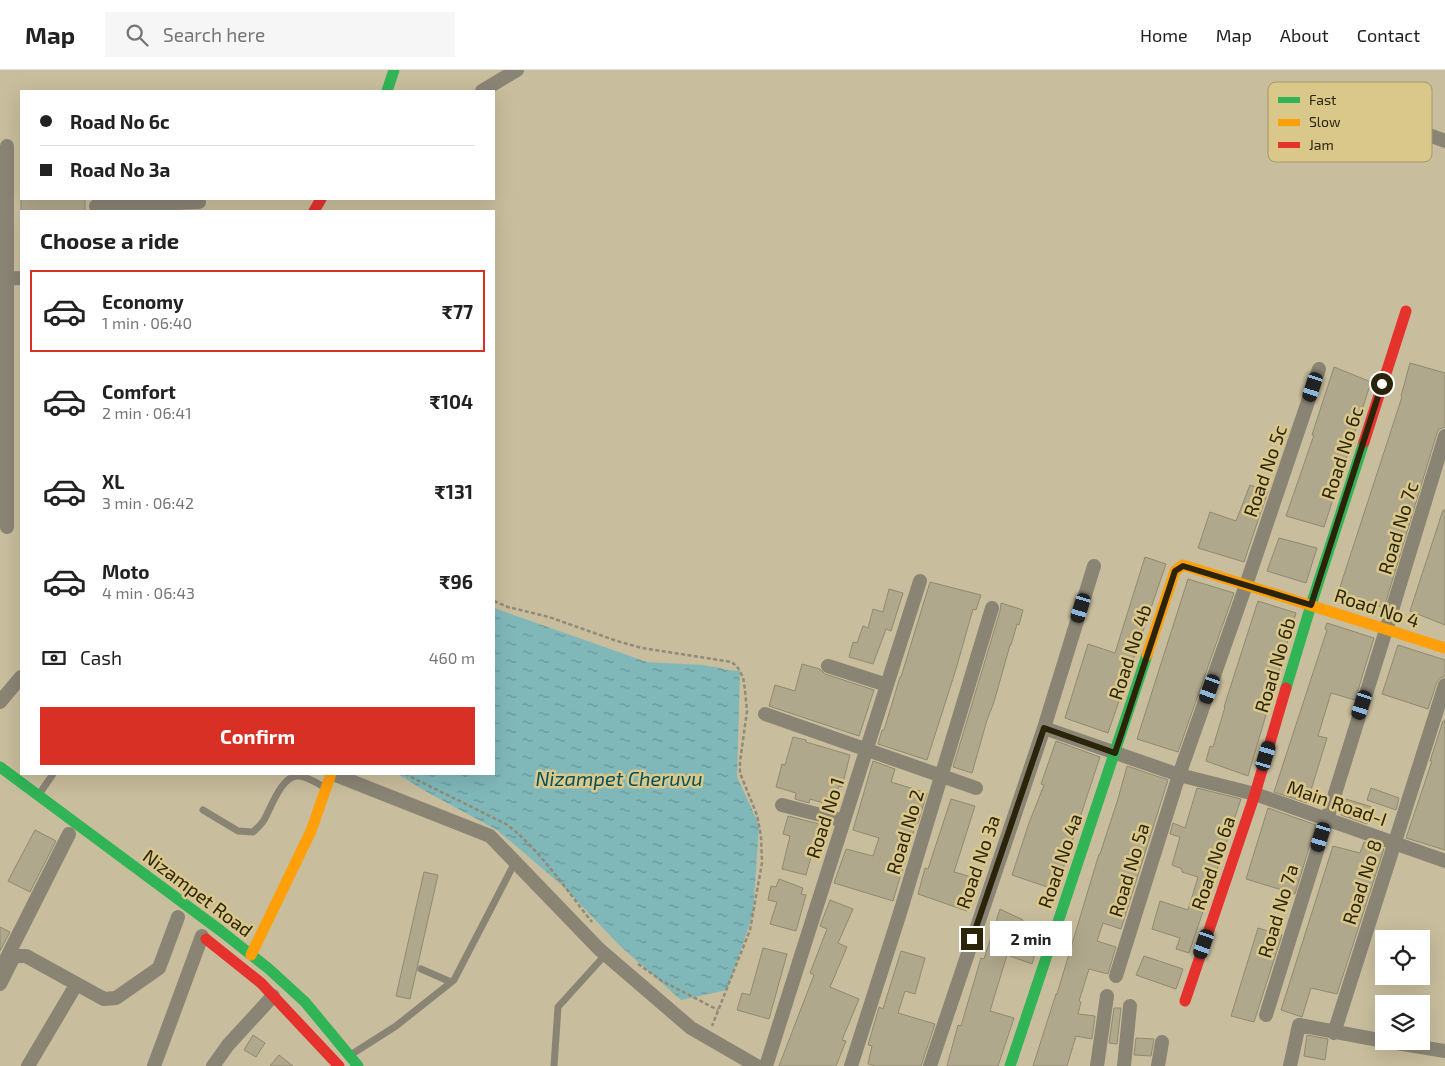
<!DOCTYPE html>
<html lang="en">
<head>
<meta charset="utf-8">
<style>
	:root { --surface:#fff; --page:#f6f6f6; --text:#222; --muted:#767676; --line:#e0e0e0; --accent:#d93025 }
	body { margin:0; font-family:"Exo 2",sans-serif; background:var(--page); color:var(--text); height:100vh; display:flex; flex-direction:column; font-size:19px; white-space:nowrap }
	* { box-sizing:border-box; margin:0 }
	p { font-size:16px; color:var(--muted) }
	.icon { flex:none; width:28px; height:28px; fill:none; stroke:currentColor; stroke-width:2; stroke-linecap:round; stroke-linejoin:round }
	.map { position:relative; flex:1; overflow:hidden }
	.panel { position:absolute; left:20px; top:140px; width:475px; height:565px; display:flex; flex-direction:column; background:var(--surface); border-radius:0px; box-shadow:0 5px 20px #0002 }
	.panel>* { flex:none }
	.top-card { position:absolute; left:20px; top:20px; width:475px; height:110px; border-radius:0px; box-shadow:0 5px 20px #0002; display:grid; align-content:center; height:110px; padding:0 20px; background:var(--surface) }
	.controls { position:absolute; left:1375px; top:860px; display:grid; gap:10px }
	.controls a { display:grid; place-items:center; width:55px; height:55px; border-radius:0px; background:var(--surface); box-shadow:0 5px 20px #0002; font-size:25px }
	.end { position:absolute; width:22px; height:22px; margin:-11px; border:6px solid #2b240b; background:#fff; box-shadow:0 0 0 2px #fff }
	.from { border-radius:50% }
	.bubble { position:absolute; height:35px; border-radius:0px; background:var(--surface); box-shadow:0 5px 20px #0002; font-size:16px; font-weight:700; line-height:35px; text-align:center }
	.car { position:absolute; width:15px; height:30px; margin:-15px -8px; border-radius:6px; box-shadow:0 0 4px 1px #0007; background:linear-gradient(#222 24%,#8ab4d8 0 40%,#222 0 76%,#8ab4d8 0 86%,#222 0) }
	.top-card b { display:flex; align-items:center; gap:18px; height:48px; font-size:19px }
	.top-card b+b { border-top:1px solid var(--line) }
	.top-card i { width:12px; height:12px; background:var(--text) }
	ul { padding:0; list-style:none }
	li { display:flex; align-items:center; gap:15px; height:82px; margin:0 10px 8px; padding:0 10px; border:2px solid transparent; border-radius:0px }
	li div { flex:1 }
	li b { display:block; font-size:19px }
	li em { font-style:normal; font-weight:700 }
	li.selected { border-color:var(--accent) }
	li>.icon { width:45px; height:45px; stroke-width:1.5 }
	h2 { padding:0 20px; font-size:22px; line-height:60px }
	.pay { display:flex; align-items:center; gap:12px; height:55px; padding:0 20px; font-size:19px }
	.pay p { margin-inline-start:auto }
	.button { display:flex; gap:10px; margin-top:auto; padding:10px 20px }
	.button a { flex:1; height:58px; border-radius:0px; background:var(--accent); color:#fff; font-size:20px; font-weight:700; line-height:58px; text-align:center }
	header { display:flex; align-items:center; gap:30px; box-sizing:border-box; height:70px; padding:0 25px; background:var(--surface); border-bottom:1px solid var(--line) }
	header strong { font-size:24px }
	nav { display:flex; gap:28px; margin-inline-start:auto; font-size:18px }
	.search { width:350px; height:45px; background:var(--page); display:flex; align-items:center; gap:12px; box-sizing:border-box; padding:0 18px; border-radius:0px; color:var(--muted); font-size:19px }
	.map>svg:first-child { display:block }
	.water { fill:url(#water-ripples) }
	.building { fill:#b0a88d; stroke:#91896e }
	.lines { fill:none; stroke-linecap:round; stroke-linejoin:round }
	.path { stroke:#918a77; stroke-width:2.5; stroke-dasharray:4 2.5; stroke-linecap:butt }
	.lane { stroke:#898474; stroke-width:7 }
	.street { stroke:#898474; stroke-width:14 }
	.fast { stroke:#30b455; stroke-width:11 }
	.slow { stroke:#ff9f0a; stroke-width:11 }
	.jam { stroke:#e5322d; stroke-width:11 }
	.route { stroke:#2b240b; stroke-width:6 }
	.labels { text-anchor:middle; stroke-width:5; stroke-linejoin:round; paint-order:stroke }
	.street-label { font-size:19px; fill:#2b240b; stroke:#dac78a }
	.water-label { font-size:20px; font-style:italic; fill:#03525e; stroke:#dac78a }
	.key { fill:#dac78a; stroke:#a69664; stroke-width:1 }
	.key-label { font-size:14px; fill:#2b240b }
</style>
</head>
<body>
<header>
<strong>Map</strong>
<div class="search"><svg class="icon" aria-label="search" viewBox="0 0 24 24"><circle cx="10" cy="10" r="6"/><path d="M15 15l6 6"/></svg>Search here</div>
<nav><a>Home</a><a>Map</a><a>About</a><a>Contact</a></nav>
</header>
<div class="map">
<svg width="1445" height="996" viewBox="0 0 1445 996">
	<defs>
		<pattern id="water-ripples" width="26" height="14" patternUnits="userSpaceOnUse" patternTransform="scale(1.25)"><rect width="26" height="14" fill="#80b8ba"/><path d="M2 4q2-2 4 0t4 0M15 11q2-2 4 0t4 0" fill="none" stroke="#699595"/></pattern>
	</defs>
	<rect width="100%" height="100%" fill="#c8bd9c"/>
	<path class="water" d="M494 538 647 592 702 595 721 598 726 600 740 601 737 707 759 755 753 844 727 920 681 930 618 874 564 817 497 760 425 721 398 704H494Z"/>
	<path class="building" d="M21 129H85V141H21Z
		M1410 293 1445 303V357L1439 359 1437 363 1384 538 1348 526 1349 523 1339 520 1402 327 1401 326Z
		M1334 297 1371 312 1324 457 1286 446 1314 365H1312Z
		M1250 415 1268 421 1244 492 1198 478 1210 442 1236 451Z
		M1443 440H1445V555L1410 541Z
		M1279 468 1317 478 1306 513 1267 501Z
		M1145 487 1166 494 1108 663 1065 648 1088 574 1115 583Z
		M1188 509 1234 523 1178 682 1137 669Z
		M930 512 981 525 976 540 973 539 956 599 927 690 878 674 882 660H884L900 607H901Z
		M889 519 903 523 891 561 886 559 873 594 849 587 853 572 857 573 863 556 868 558 873 539 883 542Z
		M1258 531 1296 543 1248 706 1206 691 1210 676 1213 677 1225 637H1224Z
		M1001 533 1023 540 1019 555 1017 554 1011 575H1010L994 632 987 650 972 703 953 697 1000 541Z
		M1327 553 1374 568 1355 630 1331 623 1318 666 1327 668 1307 733 1274 722 1327 560 1325 559Z
		M1398 575 1445 590V606L1440 608 1437 612 1428 639 1382 624Z
		M802 594 820 599 825 604 874 620 859 666 769 636 775 615 795 621Z
		M1443 651H1445V780L1406 768 1432 691H1430Z
		M793 667 806 670V672L850 685 842 717 839 716 834 736 810 729 809 733 795 729 796 723 776 717 782 694 785 695Z
		M1056 671 1100 687 1056 820 1012 805 1029 753 1044 715 1041 714Z
		M873 691 895 699 891 712 927 723 918 753H916L893 831 834 813 846 779 873 786 879 768 853 760Z
		M1127 696 1168 710 1121 859 1103 853 1097 871 1116 877 1108 904 1089 899 1079 931 1081 932 1078 944 1095 946 1092 969 1076 966 1067 996H1033L1056 924H1057L1099 784H1100L1118 729Z
		M1197 718 1241 729 1189 883 1176 879 1180 868 1152 859 1160 831 1188 840 1198 807 1182 802V799L1172 795 1180 767 1170 764 1173 753 1185 758Z
		M1371 718 1399 728 1396 740 1367 730Z
		M951 729 975 736 954 802 979 809 967 841 918 824 925 798 928 799Z
		M1346 729 1372 737 1367 754 1341 745Z
		M1268 738 1316 755 1295 824 1246 809Z
		M788 746 823 755 818 774 815 773 806 805 782 799 790 766 783 764Z
		M35 760 56 771 30 822 8 811Z
		M1364 772 1384 779 1337 924 1311 918 1302 947 1281 940 1333 776 1360 783Z
		M424 802 438 805 410 929 396 926Z
		M779 809 803 818 801 824 806 825 796 861 770 854 777 832 768 830 771 816 776 817Z
		M830 830 853 839 838 873 847 877 830 917 859 929 842 970 846 971 836 996H779L814 905 810 903 827 859 820 856Z
		M1000 839 1023 850 1022 856 1041 864 1032 894 1007 885 990 941 1014 948 998 996H947L958 955 961 956 981 888 984 889Z
		M0 857 10 862 0 881Z
		M1258 858 1282 865 1254 952 1231 946Z
		M763 878 787 884 769 949 737 940 742 923 750 925Z
		M901 881 925 888 915 924 905 921 898 943 935 954 921 996H875L868 994 872 976 868 975 879 937 883 939Z
		M1144 886 1183 899 1176 919 1136 905Z
		M1114 938H1121L1117 974 1109 973Z
		M253 965 265 973 256 987 244 980Z
		M1307 965 1328 969 1325 990 1304 986Z
		M1136 968 1154 969 1151 986 1134 985Z
		M279 985 293 996H270Z"/>
	<g class="lines">
		<path class="path" d="M494 531 508 537 549 547 617 571 642 578 732 592 738 598 743 607 745 620 747 641 740 692V703L757 745 761 766 762 793 750 860 712 956
			M405 704 506 754C538 777 567 821 592 852
			M638 894 662 911 718 940"/>
		<path class="lane" d="M40 723 53 704
			M203 740 238 761 253 762C257 758 261 755 264 750 271 738 282 704 299 706 308 707 317 713 324 717
			M421 899 451 912
			M352 984 396 956 454 910 513 796
			M554 996 558 937 606 884"/>
		<path class="street" d="M482 21 517 0
			M1369 43 1445 71
			M7 76V457
			M96 136 199 132
			M0 209 21 208
			M828 596 887 615
			M0 632 21 607
			M765 644 976 718
			M1044 658 1179 705 1255 724 1445 791
			M333 704 490 766 599 879 691 958 757 996
			M782 735 844 751
			M4 893 69 764
			M1116 906 1179 705 1246 515 1319 299
			M0 914 14 886H26L104 929 116 928 159 898 178 847
			M1266 945 1386 560 1445 366
			M1334 963 1445 615
			M1385 971 1445 981
			M28 996 76 915
			M154 996 202 866
			M213 996 228 975 273 926
			M766 996 920 511
			M851 996 899 846 992 538
			M930 996 1044 658 1094 496
			M1097 996 1107 926
			M1124 996 1130 936
			M1158 996 1162 972
			M1290 996 1299 955 1384 971"/>
		<path class="fast" d="M387 21 394 0
			M1286 618 1311 535 1364 372
			M0 697 221 861 269 899 305 932 358 996
			M1010 996 1147 585"/>
		<path class="slow" d="M1147 585 1175 501 1183 495 1445 578
			M251 885 311 761 331 704"/>
		<path class="jam" d="M314 141 321 129
			M1364 372 1406 241
			M206 869 261 913 339 996
			M1185 931 1255 724 1286 618"/>
	</g>
	<g class="lines">
		<path class="route" d="M972 869 1044 658 1115 683 1175 501 1183 496 1311 535 1382 314"/>
	</g>
	<g class="labels">
		<g class="street-label">
			<text transform="translate(1342 383) rotate(-72)" y="7">Road No 6c</text>
			<text transform="translate(1265 401) rotate(-71)" y="7">Road No 5c</text>
			<text transform="translate(1398 458) rotate(-73)" y="7">Road No 7c</text>
			<text transform="translate(1377 538) rotate(18)" y="7">Road No 4</text>
			<text transform="translate(1130 582) rotate(-72)" y="7">Road No 4b</text>
			<text transform="translate(1275 595) rotate(-73)" y="7">Road No 6b</text>
			<text transform="translate(1337 733) rotate(19)" y="7">Main Road-I</text>
			<text transform="translate(825 748) rotate(-72)" y="7">Road No 1</text>
			<text transform="translate(905 762) rotate(-73)" y="7">Road No 2</text>
			<text transform="translate(1060 791) rotate(-71)" y="7">Road No 4a</text>
			<text transform="translate(978 792) rotate(-71)" y="7">Road No 3a</text>
			<text transform="translate(1213 793) rotate(-71)" y="7">Road No 6a</text>
			<text transform="translate(1129 800) rotate(-73)" y="7">Road No 5a</text>
			<text transform="translate(1362 812) rotate(-72)" y="7">Road No 8</text>
			<text transform="translate(198 823) rotate(37)" y="7">Nizampet Road</text>
			<text transform="translate(1278 841) rotate(-73)" y="7">Road No 7a</text>
		</g>
		<g class="water-label">
			<text x="619" y="716">Nizampet Cheruvu</text>
		</g>
	</g>
	<rect x="1268" y="12" width="164" height="80" rx="8" class="key"/>
	<rect x="1278" y="27" width="22" height="6" fill="#30b455"/>
	<rect x="1278" y="49" width="22" height="7" fill="#ff9f0a"/>
	<rect x="1278" y="72" width="22" height="6" fill="#e5322d"/>
	<g class="key-label">
		<text x="1309" y="35">Fast</text>
		<text x="1309" y="57">Slow</text>
		<text x="1309" y="80">Jam</text>
	</g>
</svg>
<div class="controls">
<a><svg class="icon" aria-label="locate" viewBox="0 0 24 24"><circle cx="12" cy="12" r="6"/><path d="M12 2v4M12 18v4M2 12h4M18 12h4"/></svg></a>
<a><svg class="icon" aria-label="layers" viewBox="0 0 24 24"><path d="M12 4l9 5-9 5-9-5zM3 14l9 5 9-5"/></svg></a>
</div>
<i class="end from" style="left:1382px;top:314px"></i>
<i class="end" style="left:972px;top:869px"></i>
<div class="bubble" style="left:990px;top:851px;width:82px">2 min</div>
<i class="car" style="left:1313px;top:317px;rotate:198deg"></i>
<i class="car" style="left:1081px;top:538px;rotate:197deg"></i>
<i class="car" style="left:1210px;top:619px;rotate:200deg"></i>
<i class="car" style="left:1362px;top:635px;rotate:198deg"></i>
<i class="car" style="left:1266px;top:686px;rotate:17deg"></i>
<i class="car" style="left:1321px;top:767px;rotate:197deg"></i>
<i class="car" style="left:1204px;top:874px;rotate:199deg"></i>
<div class="top-card">
<b><i class="from"></i>Road No 6c</b>
<b><i></i>Road No 3a</b>
</div>
<section class="panel">
<h2>Choose a ride</h2>
<ul>
<li class="selected"><svg class="icon" aria-label="car" viewBox="0 0 24 24"><path d="M5 17H2v-5l4-1 3-4h7l3 4 3 1v5h-3M9 17h6M6 11h13"/><circle cx="7" cy="17" r="2"/><circle cx="17" cy="17" r="2"/></svg><div><b>Economy</b><p>1 min · 06:40</p></div><em>₹77</em></li>
<li><svg class="icon" aria-label="car" viewBox="0 0 24 24"><path d="M5 17H2v-5l4-1 3-4h7l3 4 3 1v5h-3M9 17h6M6 11h13"/><circle cx="7" cy="17" r="2"/><circle cx="17" cy="17" r="2"/></svg><div><b>Comfort</b><p>2 min · 06:41</p></div><em>₹104</em></li>
<li><svg class="icon" aria-label="car" viewBox="0 0 24 24"><path d="M5 17H2v-5l4-1 3-4h7l3 4 3 1v5h-3M9 17h6M6 11h13"/><circle cx="7" cy="17" r="2"/><circle cx="17" cy="17" r="2"/></svg><div><b>XL</b><p>3 min · 06:42</p></div><em>₹131</em></li>
<li><svg class="icon" aria-label="car" viewBox="0 0 24 24"><path d="M5 17H2v-5l4-1 3-4h7l3 4 3 1v5h-3M9 17h6M6 11h13"/><circle cx="7" cy="17" r="2"/><circle cx="17" cy="17" r="2"/></svg><div><b>Moto</b><p>4 min · 06:43</p></div><em>₹96</em></li>
</ul>
<div class="pay"><svg class="icon" aria-label="cash" viewBox="0 0 24 24"><path d="M3 7h18v10H3z"/><circle cx="12" cy="12" r="2"/></svg>Cash<p>460 m</p></div>
<div class="button"><a>Confirm</a></div>
</section>
</div>
</body>
</html>
